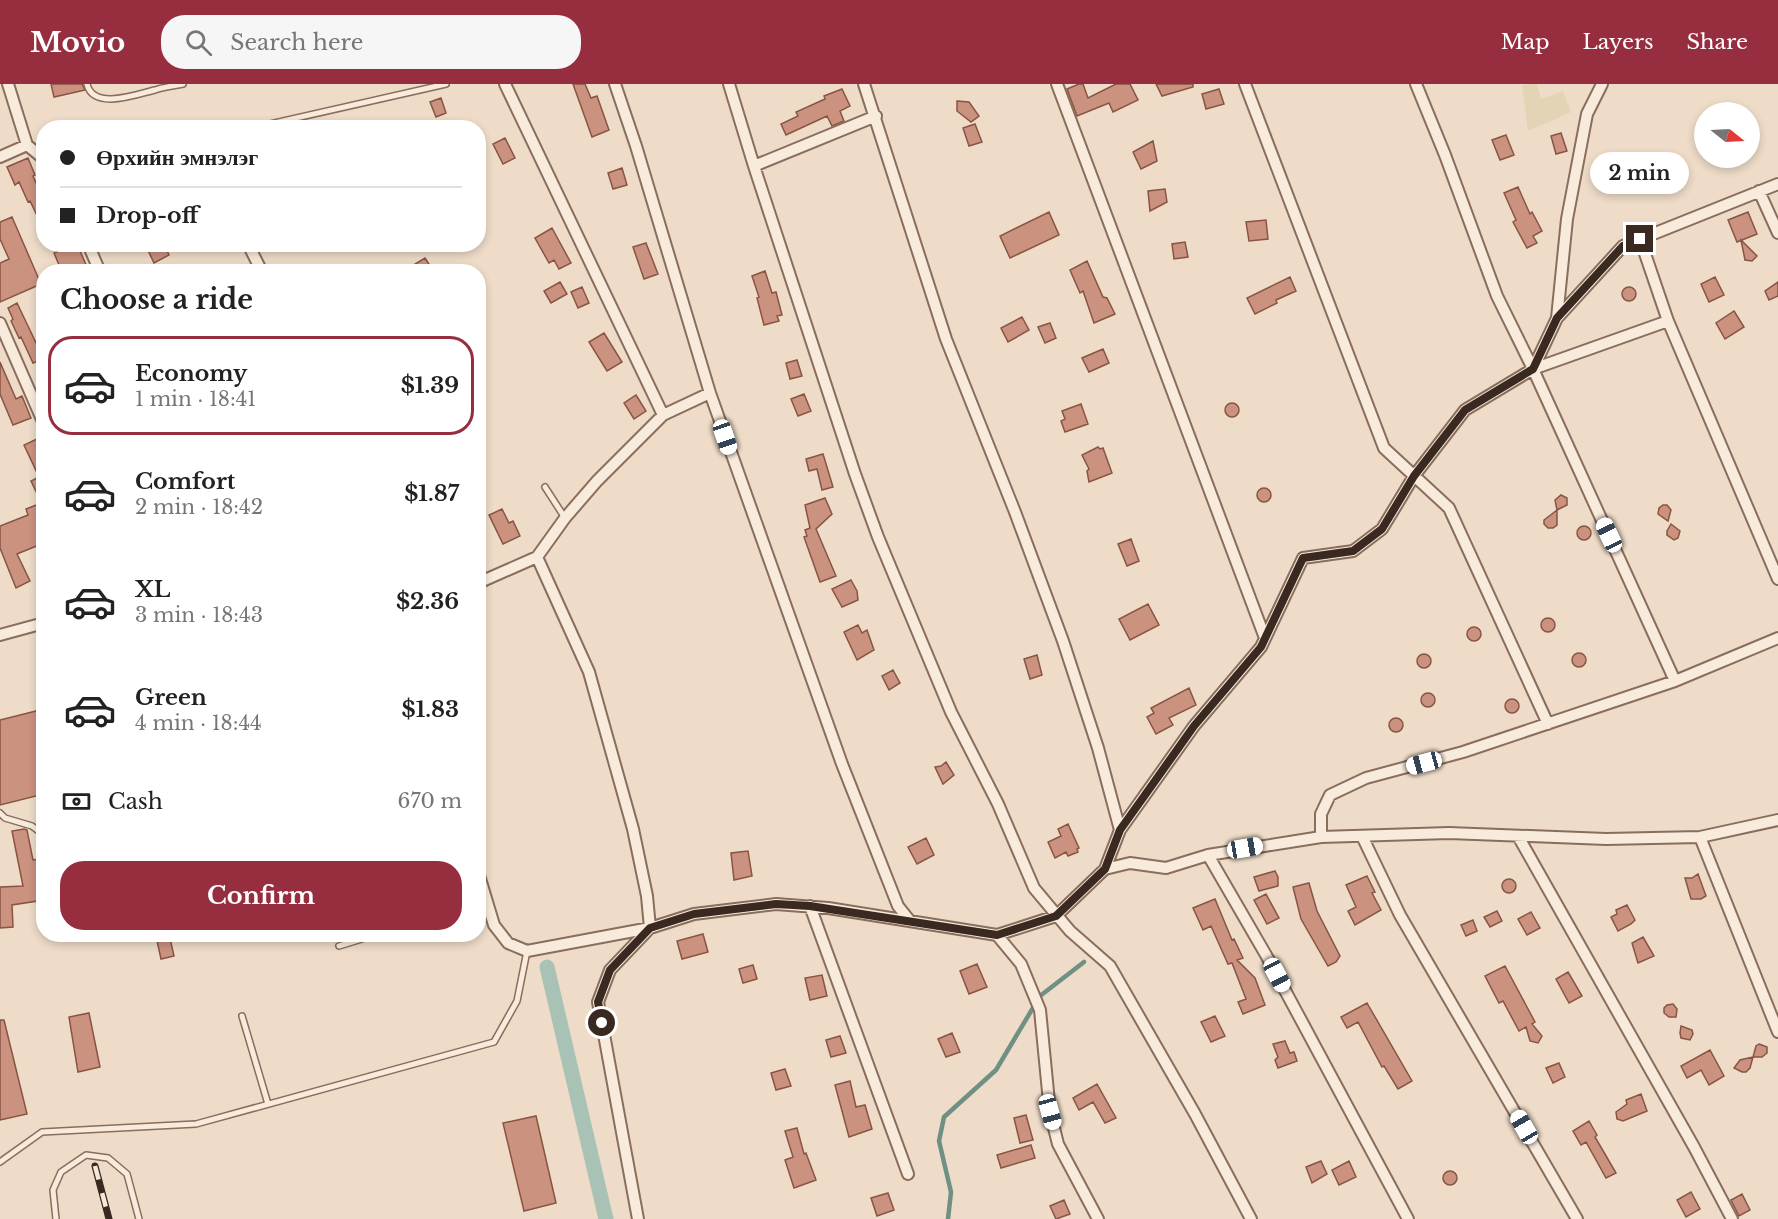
<!DOCTYPE html>
<html lang="en">
<head>
<meta charset="utf-8">
<style>
	:root { --surface:#fff; --page:#f6f6f6; --text:#222; --muted:#767676; --line:#e0e0e0; --accent:#972e40 }
	body { margin:0; font-family:"Libre Baskerville",serif; background:var(--page); color:var(--text); height:100vh; display:flex; flex-direction:column; font-size:22px; white-space:nowrap }
	* { box-sizing:border-box; margin:0 }
	p { font-size:20px; color:var(--muted) }
	.icon { flex:none; width:33px; height:33px; fill:none; stroke:currentColor; stroke-width:2; stroke-linecap:round; stroke-linejoin:round }
	.map { position:relative; flex:1; overflow:hidden }
	.drawer { position:absolute; left:36px; top:180px; width:450px; height:678px; display:flex; flex-direction:column; background:var(--surface); border-radius:24px; box-shadow:0 3px 9px #0003 }
	.drawer>* { flex:none }
	.top-card { position:absolute; left:36px; top:36px; width:450px; height:132px; border-radius:24px; box-shadow:0 3px 9px #0003; display:grid; align-content:center; height:132px; padding:0 24px; background:var(--surface) }
	.needle { width:39px; rotate:108deg }
	.fabs { position:absolute; left:1694px; top:18px; display:grid; gap:12px }
	.fabs a { display:grid; place-items:center; width:66px; height:66px; border-radius:50%; background:var(--surface); box-shadow:0 3px 9px #0003; font-size:30px }
	.end { position:absolute; width:27px; height:27px; margin:-14px; border:8px solid #3a2920; background:#fff; box-shadow:0 0 0 3px #fff }
	.from { border-radius:50% }
	.bubble { position:absolute; height:42px; border-radius:21px; background:var(--surface); box-shadow:0 3px 9px #0003; font-size:20px; font-weight:700; line-height:42px; text-align:center }
	.car { position:absolute; width:18px; height:36px; margin:-18px -9px; border-radius:8px; box-shadow:0 0 4px 2px #0007; background:linear-gradient(#fff 24%,#345 0 40%,#fff 0 76%,#345 0 86%,#fff 0) }
	.top-card b { display:flex; align-items:center; gap:21px; height:57px; font-size:22px }
	.top-card b+b { border-top:2px solid var(--line) }
	.top-card i { width:15px; height:15px; background:var(--text) }
	ul { padding:0; list-style:none }
	li { display:flex; align-items:center; gap:18px; height:99px; margin:0 12px 9px; padding:0 12px; border:3px solid transparent; border-radius:24px }
	li div { flex:1 }
	li b { display:block; font-size:22px }
	li em { font-style:normal; font-weight:700 }
	li.current { border-color:var(--accent) }
	li>.icon { width:54px; height:54px; stroke-width:1.5 }
	h2 { padding:0 24px; font-size:27px; line-height:72px }
	.pay { display:flex; align-items:center; gap:15px; height:66px; padding:0 24px; font-size:22px }
	.pay p { margin-inline-start:auto }
	.button { display:flex; gap:12px; margin-top:auto; padding:12px 24px }
	.button a { flex:1; height:69px; border-radius:24px; background:var(--accent); color:#fff; font-size:24px; font-weight:700; line-height:69px; text-align:center }
	header { display:flex; align-items:center; gap:36px; box-sizing:border-box; height:84px; padding:0 30px; background:var(--accent); color:#fff }
	header strong { font-size:28px }
	nav { display:flex; gap:33px; margin-inline-start:auto; font-size:21px }
	.search { width:420px; height:54px; background:var(--page); display:flex; align-items:center; gap:15px; box-sizing:border-box; padding:0 21px; border-radius:24px; color:var(--muted); font-size:22px }
	.map>svg:first-child { display:block }
	.farmland { fill:#e3d4b5 }
	.lines { fill:none; stroke-linecap:round; stroke-linejoin:round }
	.stream { stroke:#6f9083; stroke-width:4.5 }
	.canal { stroke:#a9c2b6; stroke-width:15 }
	.building { fill:#cb927f; stroke:#885443; stroke-width:1.5 }
	.lane-casing { stroke:#896d5d; stroke-width:8 }
	.street-casing { stroke:#896d5d; stroke-width:14 }
	.lane { stroke:#f8ebdb; stroke-width:5 }
	.street { stroke:#f8ebdb; stroke-width:10 }
	.rail-casing { stroke:#3a2920; stroke-width:7 }
	.rail { stroke:#f5e8d7; stroke-width:4.5; stroke-dasharray:14; stroke-linecap:butt }
	.route { stroke:#3a2920; stroke-width:8 }
</style>
</head>
<body>
<header>
<strong>Movio</strong>
<div class="search"><svg class="icon" aria-label="search" viewBox="0 0 24 24"><circle cx="10" cy="10" r="6"/><path d="M15 15l6 6"/></svg>Search here</div>
<nav><a>Map</a><a>Layers</a><a>Share</a></nav>
</header>
<div class="map">
<svg width="1778" height="1135" viewBox="0 0 1778 1135">
	<rect width="100%" height="100%" fill="#eedcc8"/>
	<path class="farmland" d="M1537 0 1541 15 1563 7 1571 28 1528 47 1522 1Z"/>
	<g class="lines">
		<path class="stream" d="M948 1135 951 1108 939 1057 944 1033 996 986 1040 912 1084 878"/>
		<path class="canal" d="M547 883 606 1135"/>
	</g>
	<path class="building" d="M51 0H82L85 6 54 13Z
		M573 0H585L591 14 597 12 609 46 592 53Z
		M1079 0H1083L1088 14 1116 0H1130L1138 16 1113 28 1109 19 1077 32 1067 5Z
		M1156 0H1193V3L1162 12Z
		M842 5 850 22 840 27 844 37 832 42 827 32 786 51 781 40 798 32 796 28 825 15 824 12Z
		M1219 5 1224 20 1206 25 1202 10Z
		M441 14 446 29 436 33 430 18Z
		M957 17 969 18 979 32 971 38 957 27Z
		M975 40 982 58 969 62 963 44Z
		M1561 49 1567 67 1556 70 1551 52Z
		M1506 51 1514 71 1500 76 1492 56Z
		M505 54 515 74 503 80 493 60Z
		M1153 57 1157 77 1141 85 1133 68Z
		M28 74 35 91 33 92 44 117V146L30 117 28 118 19 98 15 101 7 83Z
		M622 84 627 101 613 105 608 89Z
		M1518 103 1530 130 1532 128 1542 147 1533 152 1537 159 1527 164 1513 138 1516 136 1504 109Z
		M1165 105 1167 118 1150 127 1148 107Z
		M1049 128 1059 151 1010 174 1000 152Z
		M1748 128 1757 150 1737 158 1728 136Z
		M12 133 41 200 0 218V179L9 175 0 155V138Z
		M1266 136 1268 155 1249 157 1246 138Z
		M552 144 571 179 559 185 554 176 549 179 535 154Z
		M1741 156 1757 172 1752 177 1745 176Z
		M1185 158 1188 173 1174 175 1172 160Z
		M646 159 658 190 644 195 633 163Z
		M73 160H77L87 183 77 188H62L54 169Z
		M145 160H164L169 171 154 179Z
		M425 174 434 188H402Z
		M1087 177 1103 213 1107 214 1115 230 1094 239 1083 207 1080 209 1070 186Z
		M765 187 772 209 776 208 782 231 777 232 779 237 764 241 757 214 759 213 752 192Z
		M1290 193 1296 207 1276 216 1277 219 1255 230 1247 214Z
		M1715 193 1724 211 1709 218 1701 200Z
		M560 198 567 210 551 219 544 207Z
		M1778 198V212L1769 216 1765 207Z
		M1622 210a7 7 0 1 1 14 0a7 7 0 1 1-14 0Z
		M582 203 589 219 578 224 571 208Z
		M17 219 38 263 44 260V275L33 279 21 253 19 254 11 237 13 235 8 224Z
		M1734 227 1744 243 1725 255 1716 239Z
		M1022 233 1029 246 1008 258 1001 244Z
		M1050 239 1056 254 1045 259 1038 243Z
		M604 249 622 278 607 287 589 258Z
		M1103 265 1109 279 1089 288 1082 274Z
		M797 276 802 292 790 295 786 279Z
		M0 278 16 315 22 312 31 334 13 341 0 310Z
		M804 310 811 327 798 332 791 315Z
		M636 311 646 327 634 335 624 319Z
		M1225 326a7 7 0 1 1 14 0a7 7 0 1 1-14 0Z
		M1081 320 1088 340 1065 348 1061 337 1065 335 1062 327Z
		M39 354 44 364V424L31 397 39 393 24 361Z
		M1098 363 1100 365 1103 364 1112 389 1089 398 1087 387 1089 385 1082 371Z
		M823 370 833 403 822 406 817 385 809 387 806 375Z
		M1257 411a7 7 0 1 1 14 0a7 7 0 1 1-14 0Z
		M1561 411 1567 414V421L1557 426V441L1553 444H1548L1544 440V436L1557 426 1555 416Z
		M825 414 832 430 816 445 836 492 820 498 804 453 807 452 805 446 810 444 805 421Z
		M39 420 44 431V459L17 470 30 497 16 504 0 464V442L28 431 26 425Z
		M1663 421H1667L1671 426 1668 437 1658 430 1659 424Z
		M502 425 509 439 513 437 520 452 503 460 489 431Z
		M1671 440 1680 447 1678 454 1674 456 1667 451V447Z
		M1577 449a7 7 0 1 1 14 0a7 7 0 1 1-14 0Z
		M1131 455 1139 477 1127 482 1118 460Z
		M851 496 857 507 858 516 842 523 832 505Z
		M1148 520 1159 541 1130 556 1119 535Z
		M1541 541a7 7 0 1 1 14 0a7 7 0 1 1-14 0Z
		M858 541 862 549 867 546 874 566 857 576 844 548Z
		M1467 550a7 7 0 1 1 14 0a7 7 0 1 1-14 0Z
		M1572 576a7 7 0 1 1 14 0a7 7 0 1 1-14 0Z
		M1417 577a7 7 0 1 1 14 0a7 7 0 1 1-14 0Z
		M1037 571 1042 591 1030 595 1024 575Z
		M893 586 900 599 889 606 882 592Z
		M1189 604 1196 621 1169 634 1173 641 1156 650 1147 633 1154 629 1151 624Z
		M1421 616a7 7 0 1 1 14 0a7 7 0 1 1-14 0Z
		M1505 622a7 7 0 1 1 14 0a7 7 0 1 1-14 0Z
		M44 625V710L0 721V636Z
		M1389 641a7 7 0 1 1 14 0a7 7 0 1 1-14 0Z
		M946 678 954 691 943 700 935 683 941 682Z
		M1068 740 1079 764 1077 765 1078 768 1068 772 1066 768 1055 774 1048 758 1061 752 1058 745Z
		M24 745 27 746 33 776 44 774V816L12 821 13 843 0 844V803L23 802 12 747Z
		M926 754 934 771 917 780 908 763Z
		M748 767 752 792 734 796 731 769Z
		M1275 787 1278 793V802L1259 807 1254 793Z
		M1698 790 1706 812 1701 815H1691L1685 794H1692Z
		M1367 792 1375 808 1372 809 1381 826 1355 841 1348 827 1356 823 1346 801Z
		M1502 802a7 7 0 1 1 14 0a7 7 0 1 1-14 0Z
		M1309 799 1317 827 1340 872 1336 878 1328 882 1301 835 1293 803Z
		M1266 810 1279 834 1267 840 1254 816Z
		M1215 815 1232 856 1234 855 1243 874 1237 876 1255 894 1265 921 1243 930 1238 918 1246 915 1232 879 1228 880 1211 842 1203 846 1193 824Z
		M1627 821 1635 836 1631 840 1618 847 1611 833 1617 830 1616 826Z
		M1497 827 1502 837 1490 843 1484 833Z
		M1531 828 1540 844 1527 851 1518 835Z
		M1473 836 1477 847 1466 852 1461 841Z
		M163 850H169L174 872 161 875 156 852Z
		M703 850 708 868 682 875 677 857Z
		M1643 853 1654 872 1638 879 1632 859Z
		M977 880 987 903 969 910 960 887Z
		M753 881 757 895 743 899 739 885Z
		M1505 882 1535 938 1532 940 1542 952 1538 959 1530 957 1526 943 1519 947 1503 917 1499 919 1485 892Z
		M1568 888 1582 912 1569 919 1556 895Z
		M822 891 827 912 810 916 805 894Z
		M1367 919 1412 997 1398 1005 1384 982 1382 983 1358 938 1347 944 1341 933Z
		M1673 920 1677 925 1676 933H1669L1664 929V924L1667 921Z
		M89 929 100 983 78 988 69 933Z
		M1215 932 1225 952 1211 958 1201 938Z
		M0 936H4L27 1030 0 1036Z
		M1681 942 1692 946 1693 950 1690 956 1681 954 1680 949Z
		M952 949 960 968 946 973 938 955Z
		M840 952 846 969 831 973 826 956Z
		M1285 957 1290 969 1294 968 1297 977 1278 984 1275 976 1278 973 1273 960Z
		M1759 960 1767 963V969L1762 973H1753L1756 962Z
		M1710 966 1724 992 1709 1001 1701 986 1687 994 1681 982Z
		M1753 973 1750 984 1746 988H1742L1734 984 1740 976Z
		M1559 979 1565 993 1553 999 1546 984Z
		M785 985 791 1002 776 1006 771 989Z
		M850 997 856 1023 865 1021 872 1045 849 1053 835 1001Z
		M1097 1000 1116 1034 1105 1039 1093 1018 1079 1026 1073 1014Z
		M1641 1010 1647 1027 1623 1037 1617 1035 1616 1028 1627 1020 1626 1016Z
		M1026 1031 1033 1056 1020 1059 1014 1034Z
		M536 1032 556 1119 524 1127 503 1039Z
		M1589 1037 1597 1051 1595 1053 1616 1089 1606 1094 1586 1058 1581 1061 1573 1047Z
		M797 1044 804 1070 806 1069 816 1096 794 1104 785 1076 793 1073 785 1047Z
		M1031 1061 1035 1074 1001 1084 997 1071Z
		M1321 1077 1327 1090 1312 1099 1306 1083Z
		M1349 1077 1356 1093 1339 1101 1332 1086Z
		M1443 1094a7 7 0 1 1 14 0a7 7 0 1 1-14 0Z
		M1691 1108 1700 1125 1686 1133 1677 1116Z
		M888 1109 894 1126 877 1132 871 1114Z
		M1742 1110 1750 1126 1739 1132 1731 1116Z
		M1064 1116 1070 1130 1056 1135 1050 1122Z"/>
	<g class="lines">
		<defs>
			<path id="lane" d="M87 0C93 27 138 10 155 6 164 3 174 2 183 0
				M252 44 446 0
				M545 403 565 434
				M0 729 5 734 32 742 44 751
				M76 850 79 852 94 850
				M339 862 365 854 367 850
				M242 932 268 1020
				M0 1078 42 1048 196 1040 494 958 517 917 527 867
				M56 1135 53 1106 61 1088 86 1071 108 1074 127 1090 139 1135"/>
			<path id="street" d="M8 0 27 61 44 75
				M505 0 663 331
				M615 0 636 62 710 309 842 680 898 822 910 837
				M729 0 754 82 855 390 878 453 951 628 998 720 1034 804 1070 847 1110 882 1195 1030 1251 1135
				M864 0 946 255 1015 428 1063 557 1098 664 1120 746
				M1057 0 1265 554
				M1245 0 1384 364 1449 424 1548 640
				M1416 0 1445 71 1497 212 1533 285 1675 597
				M0 73 27 61
				M754 82 876 32
				M1759 107 1778 149
				M1640 155 1668 237 1778 495
				M88 160 100 188
				M248 160 262 188
				M1558 233 1623 162 1778 100
				M0 239 44 340
				M1533 285 1668 237
				M537 473 589 588 633 745 647 812 650 844 610 886 598 918 638 1135
				M478 499 537 473 565 434 597 397 663 331 710 309
				M0 551 44 539
				M1362 752 1400 831 1577 1135
				M1518 752 1694 1063 1732 1135
				M1321 753V730L1330 711 1366 694 1463 668 1675 597 1778 554
				M1700 753 1778 948
				M1208 771 1266 871 1408 1135
				M1105 785 1120 746 1194 642 1261 563 1303 474 1353 467 1382 445 1414 392 1465 326 1533 285 1557 234 1567 135 1587 30 1602 0
				M478 788 494 841 508 859 527 867 650 844 694 830 776 820 828 824 997 851 1056 832 1105 785 1130 779 1166 784 1208 771 1321 753 1449 749 1606 755 1700 753 1778 736
				M810 822 908 1090
				M997 851 1021 880 1040 926 1050 1028 1058 1060 1098 1135"/>
		</defs>
		<use href="#lane" class="lane-casing"/>
		<use href="#street" class="street-casing"/>
		<use href="#lane" class="lane"/>
		<use href="#street" class="street"/>
		<defs>
			<path id="rail" d="M95 1082 109 1135"/>
		</defs>
		<use href="#rail" class="rail-casing"/>
		<use href="#rail" class="rail"/>
	</g>
	<g class="lines">
		<path class="route" d="M602 939 598 918 610 886 650 844 694 830 776 820 810 822 997 851 1056 832 1105 785 1120 746 1145 711 1194 642 1261 563 1303 474 1353 467 1382 445 1414 392 1465 326 1533 285 1557 234 1623 162 1640 155"/>
	</g>
</svg>
<div class="fabs">
<a><svg class="needle" viewBox="-14 -14 28 28"><path d="M0-13l5 13h-10z" fill="#e53935"/><path d="M0 13l5-13h-10z" fill="#767676"/></svg></a>
</div>
<i class="end from" style="left:602px;top:939px"></i>
<i class="end" style="left:1640px;top:155px"></i>
<div class="bubble" style="left:1590px;top:68px;width:99px">2 min</div>
<i class="car" style="left:725px;top:353px;rotate:161deg"></i>
<i class="car" style="left:1609px;top:451px;rotate:335deg"></i>
<i class="car" style="left:1424px;top:679px;rotate:255deg"></i>
<i class="car" style="left:1245px;top:764px;rotate:80deg"></i>
<i class="car" style="left:1277px;top:891px;rotate:152deg"></i>
<i class="car" style="left:1050px;top:1028px;rotate:165deg"></i>
<i class="car" style="left:1524px;top:1043px;rotate:330deg"></i>
<div class="top-card">
<b><i class="from"></i>Өрхийн эмнэлэг</b>
<b><i></i>Drop-off</b>
</div>
<section class="drawer">
<h2>Choose a ride</h2>
<ul>
<li class="current"><svg class="icon" aria-label="car" viewBox="0 0 24 24"><path d="M5 17H2v-5l4-1 3-4h7l3 4 3 1v5h-3M9 17h6M6 11h13"/><circle cx="7" cy="17" r="2"/><circle cx="17" cy="17" r="2"/></svg><div><b>Economy</b><p>1 min · 18:41</p></div><em>$1.39</em></li>
<li><svg class="icon" aria-label="car" viewBox="0 0 24 24"><path d="M5 17H2v-5l4-1 3-4h7l3 4 3 1v5h-3M9 17h6M6 11h13"/><circle cx="7" cy="17" r="2"/><circle cx="17" cy="17" r="2"/></svg><div><b>Comfort</b><p>2 min · 18:42</p></div><em>$1.87</em></li>
<li><svg class="icon" aria-label="car" viewBox="0 0 24 24"><path d="M5 17H2v-5l4-1 3-4h7l3 4 3 1v5h-3M9 17h6M6 11h13"/><circle cx="7" cy="17" r="2"/><circle cx="17" cy="17" r="2"/></svg><div><b>XL</b><p>3 min · 18:43</p></div><em>$2.36</em></li>
<li><svg class="icon" aria-label="car" viewBox="0 0 24 24"><path d="M5 17H2v-5l4-1 3-4h7l3 4 3 1v5h-3M9 17h6M6 11h13"/><circle cx="7" cy="17" r="2"/><circle cx="17" cy="17" r="2"/></svg><div><b>Green</b><p>4 min · 18:44</p></div><em>$1.83</em></li>
</ul>
<div class="pay"><svg class="icon" aria-label="cash" viewBox="0 0 24 24"><path d="M3 7h18v10H3z"/><circle cx="12" cy="12" r="2"/></svg>Cash<p>670 m</p></div>
<div class="button"><a>Confirm</a></div>
</section>
</div>
</body>
</html>
